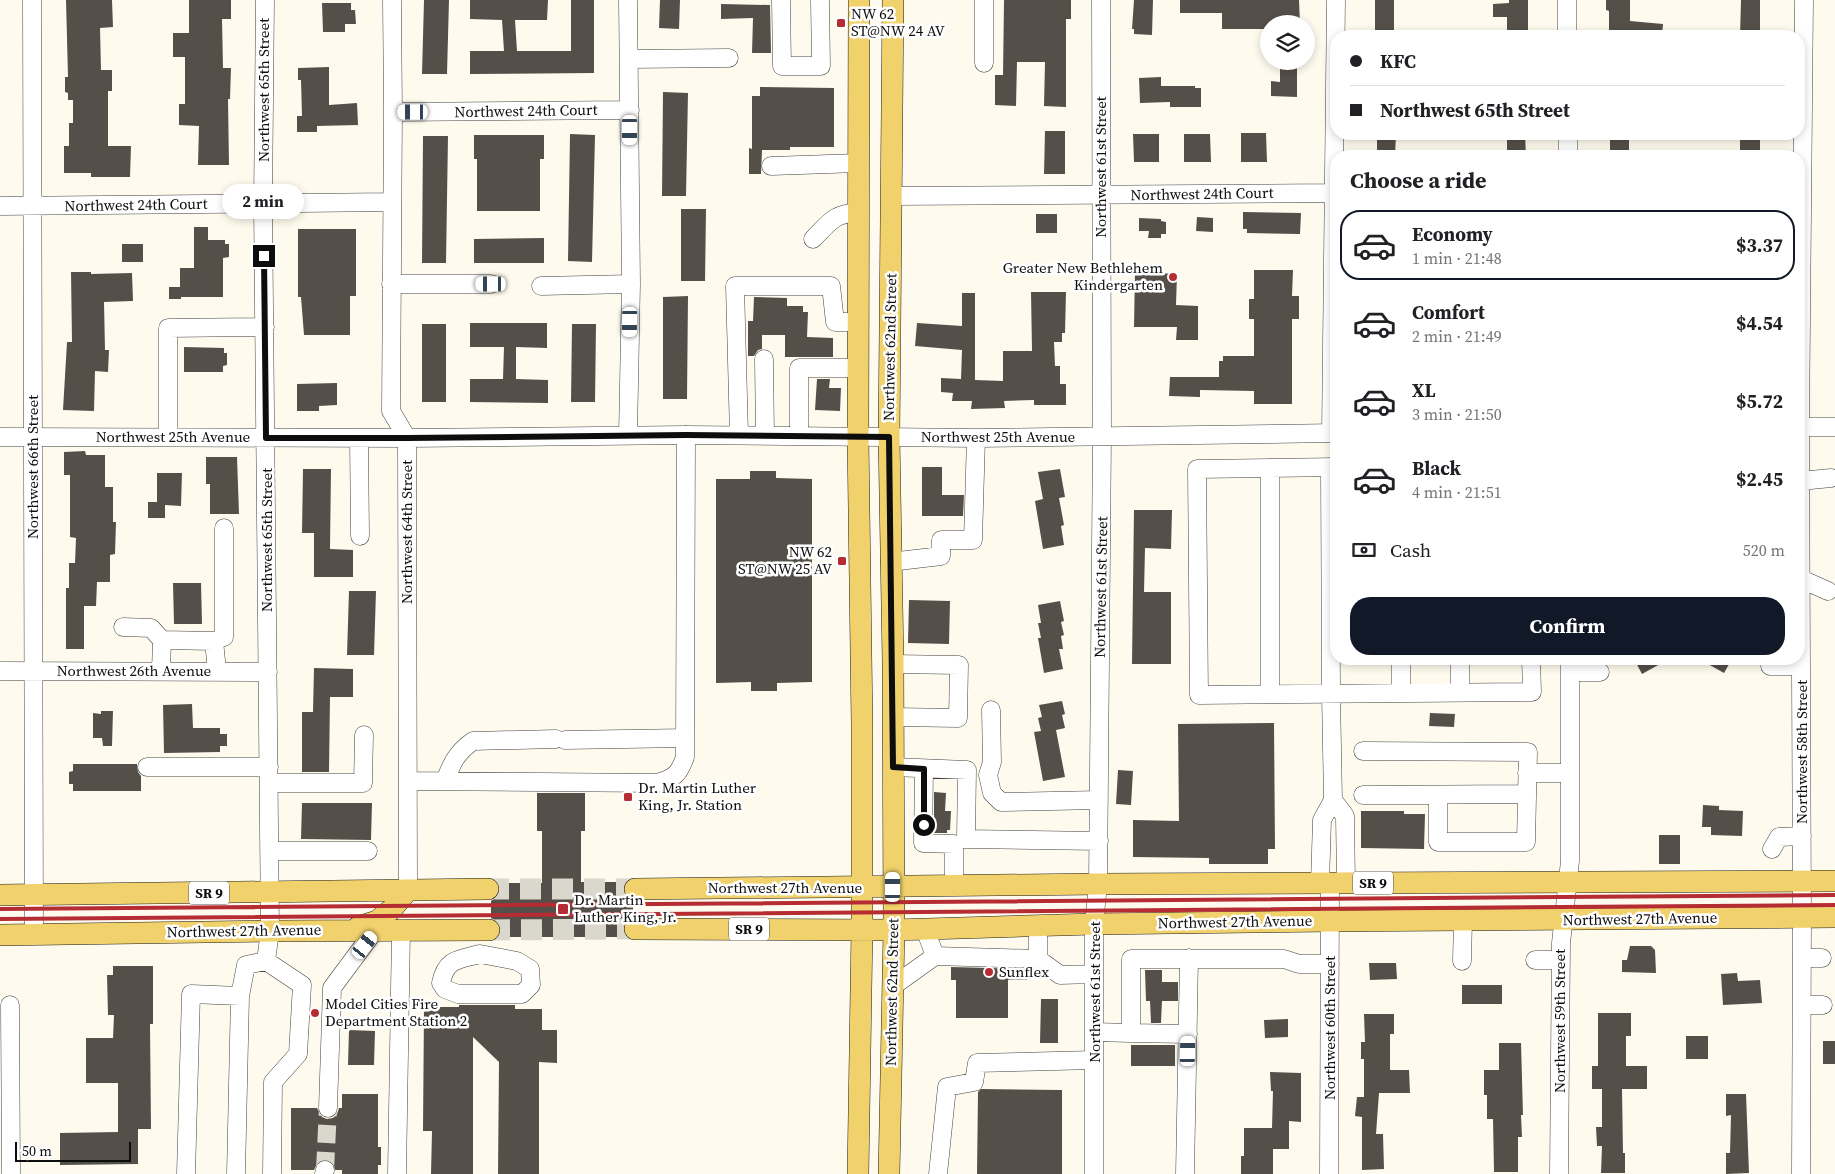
<!DOCTYPE html>
<html lang="en">
<head>
<meta charset="utf-8">
<style>
	:root { --surface:#fff; --page:#f2f2f2; --text:#202124; --muted:#757577; --line:#e0e0e0; --accent:#111827 }
	body { margin:0; font-family:"Source Serif 4",serif; background:var(--page); color:var(--text); height:100vh; display:flex; flex-direction:column; font-size:19px; white-space:nowrap }
	* { box-sizing:border-box; margin:0 }
	p { font-size:16px; color:var(--muted) }
	.icon { flex:none; width:28px; height:28px; fill:none; stroke:currentColor; stroke-width:2; stroke-linecap:round; stroke-linejoin:round }
	.map { position:relative; flex:1; overflow:hidden }
	.panel { position:absolute; left:1330px; top:150px; width:475px; height:515px; display:flex; flex-direction:column; background:var(--surface); border-radius:20px; box-shadow:0 2px 8px #0003 }
	.panel>* { flex:none }
	.hud { position:absolute; left:1330px; top:30px; width:475px; height:110px; border-radius:20px; box-shadow:0 2px 8px #0003; display:grid; align-content:center; height:110px; padding:0 20px; background:var(--surface) }
	.controls { position:absolute; left:1260px; top:15px; display:grid; gap:10px }
	.controls a { display:grid; place-items:center; width:55px; height:55px; border-radius:50%; background:var(--surface); box-shadow:0 2px 8px #0003; font-size:25px }
	.scale { position:absolute; left:15px; bottom:12px; width:116px; box-sizing:border-box; padding-left:5px; border:2px solid #0d0d0d; border-top:0; font-size:14px; line-height:18px; white-space:nowrap; color:#0d0d0d; -webkit-text-stroke:4px #fff; paint-order:stroke }
	.end { position:absolute; width:22px; height:22px; margin:-11px; border:6px solid #0d0d0d; background:#fff; box-shadow:0 0 0 2px #fff }
	.from { border-radius:50% }
	.bubble { position:absolute; height:35px; border-radius:18px; background:var(--surface); box-shadow:0 2px 8px #0003; font-size:16px; font-weight:700; line-height:35px; text-align:center }
	.car { position:absolute; width:15px; height:30px; margin:-15px -8px; border-radius:6px; box-shadow:0 0 4px 1px #0007; background:linear-gradient(#fff 24%,#345 0 40%,#fff 0 76%,#345 0 86%,#fff 0) }
	.hud b { display:flex; align-items:center; gap:18px; height:48px; font-size:19px }
	.hud b+b { border-top:1px solid var(--line) }
	.hud i { width:12px; height:12px; background:var(--text) }
	ul { padding:0; list-style:none }
	li { display:flex; align-items:center; gap:15px; height:70px; margin:0 10px 8px; padding:0 10px; border:2px solid transparent; border-radius:20px }
	li div { flex:1 }
	li b { display:block; font-size:19px }
	li em { font-style:normal; font-weight:700 }
	li.on { border-color:var(--accent) }
	li>.icon { width:45px; height:45px; stroke-width:1.5 }
	h2 { padding:0 20px; font-size:22px; line-height:60px }
	.pay { display:flex; align-items:center; gap:12px; height:55px; padding:0 20px; font-size:19px }
	.pay p { margin-inline-start:auto }
	.button { display:flex; gap:10px; margin-top:auto; padding:10px 20px }
	.button a { flex:1; height:58px; border-radius:20px; background:var(--accent); color:#fff; font-size:20px; font-weight:700; line-height:58px; text-align:center }
	.map>svg:first-child { display:block }
	.building { fill:#554f4a }
	.lines { fill:none; stroke-linecap:round; stroke-linejoin:round }
	.minor-tunnel { stroke:#dad7cc; stroke-width:18; stroke-dasharray:18 9; stroke-linecap:butt }
	.major-tunnel { stroke:#dad7cc; stroke-width:21; stroke-dasharray:21 11; stroke-linecap:butt }
	.minor-casing { stroke:#404040; stroke-width:19 }
	.major-casing { stroke:#1e1e1e; stroke-width:22 }
	.minor { stroke:#fff; stroke-width:18 }
	.major { stroke:#f0d16c; stroke-width:21 }
	.rail { stroke:#b52d33; stroke-width:4 }
	.route { stroke:#0d0d0d; stroke-width:6 }
	.poi-dot { fill:#b52d33; stroke:#fff; stroke-width:2 }
	.labels { text-anchor:middle; stroke-width:5; stroke-linejoin:round; paint-order:stroke }
	.shield { fill:#fff; stroke:#565656; stroke-width:1 }
	.shield-label { font-size:14px; font-weight:bold; fill:#0d0d0d }
	.poi-label { font-size:15px; fill:#0d0d0d; stroke:#fff; text-anchor:start }
	.street-label { font-size:15px; fill:#0d0d0d; stroke:#fff }
</style>
</head>
<body>
<div class="map">
<svg width="1835" height="1174" viewBox="0 0 1835 1174">
	<rect width="100%" height="100%" fill="#fefbee"/>
	<path class="building" d="M66 0H112L113 27 100 28 101 70H112V91H108V146H131L130 177H91V173H64V146H69V123H73V100H68V93L65 92V77H68Z
		M189 0H231V19H222L223 68H231L230 99H228L229 165H198L199 126 179 125V104H185V57H173V33H189Z
		M424 0H449L447 74H422Z
		M470 0H548L547 20H515L517 51H571V0H594V73L470 74V51H504L502 20 470 19Z
		M660 0H680L679 29 659 28Z
		M1004 0H1071V19H1066V107L1044 106 1045 62H1017L1016 106 995 105V75H1003Z
		M1134 0H1153L1152 35 1134 34V29H1132Z
		M1180 0H1299L1300 24H1269V29H1222V13H1180Z
		M1375 0H1394V36H1375Z
		M1509 0H1528V36H1507V17H1493V4L1509 3Z
		M1606 0H1630V21L1663 24 1662 36H1609V11L1606 10Z
		M1741 0H1760V36H1740Z
		M322 3H351V10H355L356 24H345V32H323Z
		M721 4 770 5 771 53H752L753 18 721 19Z
		M329 67V105L357 103 358 125 317 126V132H297V116H302L301 80H298V68Z
		M1280 67 1297 68V97L1271 96V81L1280 82Z
		M1161 77V86H1195V88H1201V107H1170V102L1140 103 1139 78Z
		M760 87 834 88V147H790V150H762L761 174H749V148L752 149V96H760Z
		M663 92 688 93 686 196H662Z
		M1045 131H1065V174H1044Z
		M1241 133H1266L1267 162H1241Z
		M570 134 595 135 592 262 568 261Z
		M1133 134H1159V162H1134Z
		M1184 134H1210L1211 162H1184Z
		M1377 134H1396L1395 156H1377Z
		M1507 134H1525L1526 156H1507Z
		M1610 134H1629V156H1610Z
		M1740 134H1760V156H1740Z
		M474 135H544V159H540V211H477V159H474Z
		M423 136H448L446 263H422Z
		M681 209H706L705 281H681Z
		M1243 212 1301 213 1300 234 1247 233V229H1243Z
		M1036 214H1057V233H1036Z
		M1197 217 1213 218V232L1196 231Z
		M1139 218 1161 219V221L1166 222V234H1161V238H1148L1149 231H1139Z
		M194 227H208V240H225V244H229V257L223 258V297H181V299H169V287H180V268H194Z
		M298 229H356V296H350V335H304L301 297H298Z
		M544 238V263H474V239Z
		M122 244H143V262H122Z
		M1254 270H1293L1292 296H1299V319H1292V404H1254V391L1200 390V397L1169 396 1170 377H1219V361H1223V356H1254V319H1249V299H1254Z
		M71 272H91V274L132 273 133 301 104 302 105 350H109L108 372 95 371 94 411 63 410 67 342H72Z
		M1135 272 1177 274 1176 305 1198 306V340H1176L1177 327H1134Z
		M1031 292H1066L1065 333H1062V342H1054L1055 366H1060V384H1066V405H1034V400L1004 401 1005 408 971 409 972 401H952L953 393 941 392V378L961 379 962 350 915 346 917 323 962 326V293H975V380L1003 381V351H1032Z
		M688 296 687 399H663V297Z
		M754 297 787 298V306H803V312H808L807 337 833 338V357H785V335H762V349L758 350 754 356H748V321H753Z
		M470 323H547V348L516 347V379L548 380V403L470 402V379H503L504 347H470Z
		M422 324H446V402H422Z
		M572 324H596L595 402H571Z
		M184 347 224 348V353H227V365L223 366V372H184Z
		M817 379H830L829 388H841L840 411 815 410Z
		M337 383V405L319 406V411H297V384Z
		M85 451 86 455H105V487H113V522H116L115 554 110 555V582H97L96 606H84V649H66V588H69V563H75L76 538 70 537V475H64V452Z
		M206 457H237L239 514H210V484H206Z
		M922 467H942V495H964L963 516H922Z
		M303 469H331L330 549 353 550V577H314V533H302Z
		M1060 469 1065 497 1059 498 1064 525 1061 526 1064 545 1043 549 1035 501 1043 499 1038 472Z
		M750 471H776V478L812 479V682L777 683V691H751V682L716 683V479H750Z
		M157 473H182L181 506 165 505V518H148V502H157Z
		M1134 510H1172L1171 549 1145 548 1144 592H1171V664H1132Z
		M173 583H201L202 624H174Z
		M349 591H376L374 655H347Z
		M909 600 950 601 949 644 908 643Z
		M1060 601 1064 621 1061 622 1064 635 1061 636 1063 649H1059L1063 669 1044 673 1038 638H1041L1038 623H1041L1038 605Z
		M1634 659H1669L1642 674Z
		M1699 659H1732L1724 673Z
		M314 668 353 669V697H330L329 772H302V712H313Z
		M1062 701 1065 714 1062 715 1065 728 1056 730 1065 777 1043 781 1034 732 1041 731 1038 718 1042 717 1039 705Z
		M192 704 193 728H220V734H227V746H220V752L164 753 163 705Z
		M101 711H113L112 746H103L102 738H93V713L101 714Z
		M1430 713 1455 714 1454 727 1429 726Z
		M1274 723 1275 849H1268V864H1209V858L1133 857V820L1179 821 1178 724Z
		M73 764H137L138 772 141 776V791H73V784H69V772L73 771Z
		M1118 770 1133 771 1131 805 1116 804Z
		M934 792 946 793 945 811H951L950 830H947V833H934Z
		M537 793H585V831H581V882H625L623 889 624 895 628 900 633 901V917L624 922 623 928 626 937H499L501 929 500 923 491 918V901L499 895 500 889 499 883H542V831H537Z
		M302 803H372L371 840 301 839Z
		M1703 805 1719 806V810L1743 811 1742 836 1711 835V827H1702Z
		M1361 811H1404V814H1425L1424 849 1361 848Z
		M1659 835H1680V864H1659Z
		M1630 946H1651L1655 950 1656 973 1622 972V960H1627Z
		M1369 963H1396L1397 979 1370 980Z
		M113 966H153V1024H150L151 1129H138V1164L60 1165V1133L118 1132V1083H86V1038H113L114 1015H108L107 975H113Z
		M951 967 1027 969V980H1008V1018H956V980H951Z
		M1145 970H1162V982H1178V1001H1162L1161 1023H1151L1150 1001H1146Z
		M1737 973 1738 981 1760 980 1762 1003 1723 1005 1721 974Z
		M1462 985H1502V1004H1462Z
		M1041 999H1058V1043H1040Z
		M459 1005H515V1009H542V1030H557V1063L539 1062V1174H498L499 1062 473 1037V1174H431L432 1131H423L424 1007H459Z
		M1598 1013H1631V1036H1626V1066H1647V1089H1622L1623 1153H1625V1173H1601L1602 1146H1597L1596 1127H1602V1089H1592V1066H1598Z
		M1364 1014H1394V1034H1390V1070H1409L1410 1093H1379L1376 1134H1383L1384 1169 1362 1170V1117L1355 1116 1357 1097H1364V1059H1361V1042H1365Z
		M1288 1019V1037L1265 1038 1264 1020Z
		M349 1030 375 1031 374 1065H348Z
		M1686 1036H1708V1059H1686Z
		M1823 1041H1835V1064H1823Z
		M1499 1043H1521L1523 1115H1521L1522 1137H1518V1172H1494L1493 1119H1487V1095H1484V1070H1499Z
		M1131 1045H1175V1066H1131Z
		M1270 1072 1301 1073V1122L1289 1121V1149H1273V1174H1241V1156H1244V1128H1272L1273 1091H1271Z
		M981 1089 1062 1090V1174H977L978 1092Z
		M342 1094H378V1147H381V1165H378V1174H342V1170H335L333 1163 327 1160 318 1162 314 1170H291V1108H317L322 1117 327 1119 333 1118 337 1114 339 1108H342Z
		M1726 1094H1746L1749 1173 1726 1174V1153H1730L1731 1115 1726 1116Z"/>
	<g class="lines">
		<path class="minor-tunnel" d="M325 1170 328 1108"/>
		<path class="major-tunnel" d="M488 889H635
			M489 930 635 929"/>
		<defs>
			<path id="minor" d="M32 0 34 934
				M265 0 263 203 270 931 266 961 302 985 298 1054 273 1082 272 1174
				M392 0 393 112 391 411 407 438 408 890
				M628 0 631 284 628 435
				M781 0 782 66H821L820 0
				M1567 0V36
				M629 59 729 58
				M984 63V0
				M393 112 630 110
				M1568 134V156
				M771 166 859 163
				M892 196 1333 193
				M0 206 392 202
				M813 239C830 222 833 214 858 212
				M391 284H491
				M541 286 631 284
				M764 359 765 436
				M1799 427H1835
				M1331 433 1336 0
				M739 435 735 286H831L835 322H858
				M799 436V368H858
				M0 437 407 438 686 435 976 438 1336 433
				M168 437V328L265 327
				M359 438 360 536
				M1336 467 1197 469 1199 695 1532 692 1531 659
				M1270 468V694
				M1800 481 1831 478
				M890 562 941 556V540H973L976 438
				M1801 579 1828 591
				M123 627 151 628 162 640 161 671
				M162 640 214 641
				M1401 659V693
				M1460 659V692
				M893 664 959 665 958 718 893 717
				M1770 666H1801
				M0 671 268 672
				M217 671 214 641 224 637V528
				M1570 672H1600
				M991 710 992 762 988 775 992 793 1001 802 1099 800
				M565 740 685 738
				M1363 751 1528 752 1526 842H1438V795
				M147 767H269
				M893 767 967 770 966 839 1099 841
				M924 769 923 843 954 844V886
				M1527 773H1570
				M408 781 657 783C675 778 679 774 685 757L686 435
				M445 781C452 763 456 753 473 741L556 739
				M269 783H363L364 735
				M1363 795 1527 794
				M1333 800 1345 816 1346 883
				M1772 849 1779 837 1802 836
				M269 851H368
				M1320 883 1322 820 1333 800 1331 694 1330 467
				M925 929 935 956 1038 959V926
				M480 954 517 961 530 969 531 985 522 994H458L445 989 441 983C446 958 459 960 480 954Z
				M1802 958H1822
				M1038 959 1060 975 1094 974
				M1535 960H1561
				M1462 961 1463 920
				M893 986 935 956
				M10 1005 11 1174
				M1802 1005H1823
				M1094 1032 1131 1033V959H1284L1299 964H1330
				M1131 1033 1188 1034
				M328 1108 332 988 375 930
				M186 1174 191 994 240 996
				M236 1174 240 996 246 965 266 961
				M324 1174 325 1170
				M397 1174 401 930
				M938 1174 947 1087 974 1082 977 1063 1094 1060
				M1094 1174V924L1098 884 1102 436 1101 0
				M1185 1174 1189 958
				M1329 1174 1330 883
				M1559 1174 1561 943 1570 861V659
				M1801 1174 1802 917 1800 427 1804 0"/>
			<path id="major" d="M635 889 1098 884 1835 881
				M0 895 488 889
				M358 927 377 921 392 909 408 890
				M635 929 894 930 1094 924 1331 921 1835 917
				M0 935 270 931 489 930
				M858 1174 862 929V725L858 437 859 0
				M889 1174 894 930 893 660 889 437 893 0"/>
		</defs>
		<use href="#minor" class="minor-casing"/>
		<use href="#major" class="major-casing"/>
		<use href="#minor" class="minor"/>
		<use href="#major" class="major"/>
		<path class="rail" d="M0 909 1835 895
			M0 919 1835 905"/>
	</g>
	<g class="lines">
		<path class="route" d="M264 256 266 438H407L686 435 889 437 893 767 924 769V825"/>
	</g>
	<g class="poi-dot">
		<rect x="836" y="18" width="10" height="10" rx="2.5"/>
		<circle cx="1173" cy="277" r="5"/>
		<rect x="837" y="556" width="10" height="10" rx="2.5"/>
		<rect x="623" y="792" width="10" height="10" rx="2.5"/>
		<rect x="557" y="903" width="12" height="12" rx="2.5"/>
		<circle cx="989" cy="972" r="5"/>
		<circle cx="315" cy="1013" r="5"/>
	</g>
	<g class="labels">
		<g class="shield">
			<rect x="1353" y="871.5" width="40" height="23" rx="4"/>
			<rect x="189" y="881.5" width="40" height="23" rx="4"/>
			<rect x="729" y="917.5" width="40" height="23" rx="4"/>
		</g>
		<g class="shield-label">
			<text x="1373" y="888">SR 9</text>
			<text x="209" y="898">SR 9</text>
			<text x="749" y="934">SR 9</text>
		</g>
		<g class="poi-label">
			<text x="851" y="19">NW 62<tspan x="851" dy="17">ST@NW 24 AV</tspan></text>
			<text x="1163" y="273" text-anchor="end">Greater New Bethlehem<tspan x="1163" dy="17">Kindergarten</tspan></text>
			<text x="832" y="557" text-anchor="end">NW 62<tspan x="832" dy="17">ST@NW 25 AV</tspan></text>
			<text x="638" y="793">Dr. Martin Luther<tspan x="638" dy="17">King, Jr. Station</tspan></text>
			<text x="574" y="905">Dr. Martin<tspan x="574" dy="17">Luther King, Jr.</tspan></text>
			<text x="999" y="977">Sunflex</text>
			<text x="325" y="1009">Model Cities Fire<tspan x="325" dy="17">Department Station 2</tspan></text>
		</g>
		<g class="street-label">
			<text transform="translate(264 90) rotate(-90)" y="5">Northwest 65th Street</text>
			<text transform="translate(526 111) rotate(-1)" y="5">Northwest 24th Court</text>
			<text transform="translate(1101 167) rotate(-90)" y="5">Northwest 61st Street</text>
			<text transform="translate(1202 194) rotate(-1)" y="5">Northwest 24th Court</text>
			<text transform="translate(136 205) rotate(-1)" y="5">Northwest 24th Court</text>
			<text transform="translate(890 347) rotate(-89)" y="5">Northwest 62nd Street</text>
			<text x="173" y="442">Northwest 25th Avenue</text>
			<text x="998" y="442">Northwest 25th Avenue</text>
			<text transform="translate(33 467) rotate(-90)" y="5">Northwest 66th Street</text>
			<text transform="translate(407 532) rotate(-90)" y="5">Northwest 64th Street</text>
			<text transform="translate(267 540) rotate(-90)" y="5">Northwest 65th Street</text>
			<text transform="translate(1101 587) rotate(-89)" y="5">Northwest 61st Street</text>
			<text x="134" y="676">Northwest 26th Avenue</text>
			<text transform="translate(1802 752) rotate(-90)" y="5">Northwest 58th Street</text>
			<text x="785" y="893">Northwest 27th Avenue</text>
			<text transform="translate(1640 919) rotate(-1)" y="5">Northwest 27th Avenue</text>
			<text transform="translate(1235 922) rotate(-1)" y="5">Northwest 27th Avenue</text>
			<text transform="translate(244 931) rotate(-1)" y="5">Northwest 27th Avenue</text>
			<text transform="translate(892 992) rotate(-89)" y="5">Northwest 62nd Street</text>
			<text transform="translate(1095 992) rotate(-90)" y="5">Northwest 61st Street</text>
			<text transform="translate(1560 1021) rotate(-90)" y="5">Northwest 59th Street</text>
			<text transform="translate(1330 1028) rotate(-90)" y="5">Northwest 60th Street</text>
		</g>
	</g>
</svg>
<div class="controls">
<a><svg class="icon" aria-label="layers" viewBox="0 0 24 24"><path d="M12 4l9 5-9 5-9-5zM3 14l9 5 9-5"/></svg></a>
</div>
<div class="scale">50 m</div>
<i class="end from" style="left:924px;top:825px"></i>
<i class="end" style="left:264px;top:256px"></i>
<div class="bubble" style="left:222px;top:184px;width:82px">2 min</div>
<i class="car" style="left:413px;top:112px;rotate:270deg"></i>
<i class="car" style="left:630px;top:130px;rotate:180deg"></i>
<i class="car" style="left:491px;top:284px;rotate:270deg"></i>
<i class="car" style="left:630px;top:322px;rotate:181deg"></i>
<i class="car" style="left:893px;top:887px;rotate:0deg"></i>
<i class="car" style="left:365px;top:945px;rotate:37deg"></i>
<i class="car" style="left:1188px;top:1051px;rotate:1deg"></i>
<div class="hud">
<b><i class="from"></i>KFC</b>
<b><i></i>Northwest 65th Street</b>
</div>
<section class="panel">
<h2>Choose a ride</h2>
<ul>
<li class="on"><svg class="icon" aria-label="car" viewBox="0 0 24 24"><path d="M5 17H2v-5l4-1 3-4h7l3 4 3 1v5h-3M9 17h6M6 11h13"/><circle cx="7" cy="17" r="2"/><circle cx="17" cy="17" r="2"/></svg><div><b>Economy</b><p>1 min · 21:48</p></div><em>$3.37</em></li>
<li><svg class="icon" aria-label="car" viewBox="0 0 24 24"><path d="M5 17H2v-5l4-1 3-4h7l3 4 3 1v5h-3M9 17h6M6 11h13"/><circle cx="7" cy="17" r="2"/><circle cx="17" cy="17" r="2"/></svg><div><b>Comfort</b><p>2 min · 21:49</p></div><em>$4.54</em></li>
<li><svg class="icon" aria-label="car" viewBox="0 0 24 24"><path d="M5 17H2v-5l4-1 3-4h7l3 4 3 1v5h-3M9 17h6M6 11h13"/><circle cx="7" cy="17" r="2"/><circle cx="17" cy="17" r="2"/></svg><div><b>XL</b><p>3 min · 21:50</p></div><em>$5.72</em></li>
<li><svg class="icon" aria-label="car" viewBox="0 0 24 24"><path d="M5 17H2v-5l4-1 3-4h7l3 4 3 1v5h-3M9 17h6M6 11h13"/><circle cx="7" cy="17" r="2"/><circle cx="17" cy="17" r="2"/></svg><div><b>Black</b><p>4 min · 21:51</p></div><em>$2.45</em></li>
</ul>
<div class="pay"><svg class="icon" aria-label="cash" viewBox="0 0 24 24"><path d="M3 7h18v10H3z"/><circle cx="12" cy="12" r="2"/></svg>Cash<p>520 m</p></div>
<div class="button"><a>Confirm</a></div>
</section>
</div>
</body>
</html>
